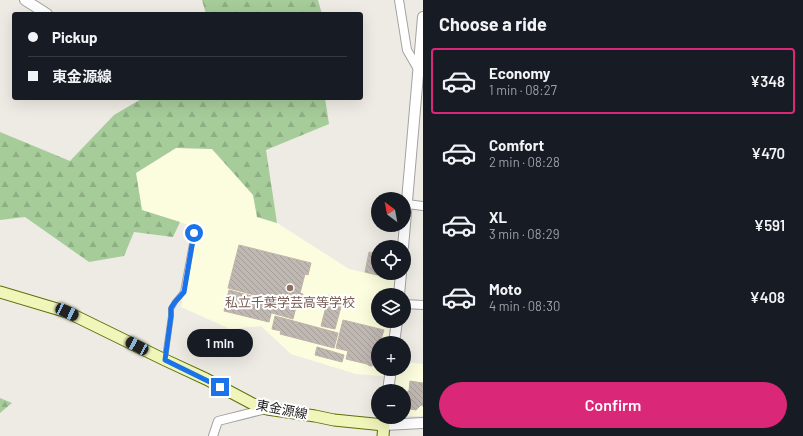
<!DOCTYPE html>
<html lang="en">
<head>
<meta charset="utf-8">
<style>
	:root { --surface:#171b24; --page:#242831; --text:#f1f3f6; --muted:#9ea1a6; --line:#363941; --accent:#db2777 }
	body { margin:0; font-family:Barlow,"Noto Sans JP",sans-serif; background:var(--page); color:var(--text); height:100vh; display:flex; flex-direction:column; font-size:15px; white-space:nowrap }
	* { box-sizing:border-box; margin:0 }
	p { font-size:13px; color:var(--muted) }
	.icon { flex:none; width:22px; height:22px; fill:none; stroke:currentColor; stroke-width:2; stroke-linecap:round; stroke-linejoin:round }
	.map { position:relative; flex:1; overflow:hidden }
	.drawer { display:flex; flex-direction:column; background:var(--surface); width:380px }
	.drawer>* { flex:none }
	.guide { position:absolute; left:12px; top:12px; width:351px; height:88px; border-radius:4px; box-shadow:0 4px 16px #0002; display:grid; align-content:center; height:88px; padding:0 16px; background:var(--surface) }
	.needle { width:26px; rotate:328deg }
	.tools { position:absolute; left:371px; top:192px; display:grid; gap:8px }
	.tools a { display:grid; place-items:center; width:40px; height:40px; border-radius:50%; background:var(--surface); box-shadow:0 4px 16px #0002; font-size:20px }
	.end { position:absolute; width:18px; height:18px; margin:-9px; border:5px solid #1a73e8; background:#fff; box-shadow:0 0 0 2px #fff }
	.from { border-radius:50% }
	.bubble { position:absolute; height:28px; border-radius:14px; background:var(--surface); box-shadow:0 4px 16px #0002; font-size:13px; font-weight:600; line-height:28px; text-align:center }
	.car { position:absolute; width:12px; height:24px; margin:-12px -6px; border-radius:5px; box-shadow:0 0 3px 1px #0007; background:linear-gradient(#222 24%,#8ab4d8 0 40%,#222 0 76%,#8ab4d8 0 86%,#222 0) }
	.guide b { display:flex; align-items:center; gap:14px; height:38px; font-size:15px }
	.guide b+b { border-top:1px solid var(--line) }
	.guide i { width:10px; height:10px; background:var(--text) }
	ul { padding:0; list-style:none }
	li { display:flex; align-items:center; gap:12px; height:66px; margin:0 8px 6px; padding:0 8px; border:2px solid transparent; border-radius:4px }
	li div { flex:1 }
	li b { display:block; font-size:15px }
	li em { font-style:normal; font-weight:600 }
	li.current { border-color:var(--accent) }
	li>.icon { width:36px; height:36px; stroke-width:1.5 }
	h2 { padding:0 16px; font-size:18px; line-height:48px }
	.action { display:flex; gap:8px; margin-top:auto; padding:8px 16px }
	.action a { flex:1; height:46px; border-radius:24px; background:var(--accent); color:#fff; font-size:16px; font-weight:600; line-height:46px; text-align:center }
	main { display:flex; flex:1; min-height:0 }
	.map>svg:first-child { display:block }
	.education { fill:#fcfdde }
	.forest { fill:url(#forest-firs) }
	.building { fill:url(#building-back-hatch); stroke:#bfb3a7 }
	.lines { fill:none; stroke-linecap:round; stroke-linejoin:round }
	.service-casing { stroke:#a2a2a2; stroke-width:6 }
	.minor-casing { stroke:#a2a2a2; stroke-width:10 }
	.tertiary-casing { stroke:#a2a2a2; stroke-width:12 }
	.secondary-casing { stroke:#5f700a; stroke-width:13 }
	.service { stroke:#fff; stroke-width:4 }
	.minor { stroke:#fff; stroke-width:8 }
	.tertiary { stroke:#fff; stroke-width:10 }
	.secondary { stroke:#f0f6ba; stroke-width:11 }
	.route { stroke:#1a73e8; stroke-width:5 }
	.education-dot { fill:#8d6e63; stroke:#fff; stroke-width:1.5 }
	.labels { text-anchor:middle; stroke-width:4; stroke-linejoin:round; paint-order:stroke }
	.education-label { font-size:13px; fill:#785e54; stroke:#fff }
	.street-label { font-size:13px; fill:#1e1e1e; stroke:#fff }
</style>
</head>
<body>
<main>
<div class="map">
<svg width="423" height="436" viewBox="0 0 423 436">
	<defs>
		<pattern id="forest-firs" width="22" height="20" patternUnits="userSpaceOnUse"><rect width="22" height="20" fill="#a6cc9a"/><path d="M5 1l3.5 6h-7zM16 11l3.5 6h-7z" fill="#8eaf84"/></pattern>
		<pattern id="building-back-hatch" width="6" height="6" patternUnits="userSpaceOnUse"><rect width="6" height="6" fill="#bfb7b1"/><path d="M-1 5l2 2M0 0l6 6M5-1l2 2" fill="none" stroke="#a49d98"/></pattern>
	</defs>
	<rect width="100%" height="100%" fill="#eeebe4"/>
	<path class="education" d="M176 148 212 149 253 195 258 217 277 223 349 269 395 280 393 295H378V321H390L388 343H378V369H404V362L423 364V416H405L404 415V391H394V377L356 374 291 354 261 326 230 329 181 307 198 228 142 210 136 173Z"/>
	<path class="forest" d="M202 0H318L322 14H206Z
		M143 98H325L329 124 266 150 277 223 257 217 253 195 212 149 176 148 136 173 142 210 180 222 173 237 134 232 124 256 89 262 25 217 0 220V132L70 161 114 115Z
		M0 398 12 403 0 413Z"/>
	<path class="building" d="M239 245 311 263 308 275 305 274 300 293 303 294 300 307 228 288Z
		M369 252 378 254 377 275 365 272Z
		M229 290 274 302 269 322 224 311Z
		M329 295 343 299 335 329 321 326Z
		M275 302 296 307 293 319 272 313Z
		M275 316 338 333 334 348 280 334 281 331 272 329Z
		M343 320 384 330 380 343H378V353L376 360 373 356H370L366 359 367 364 346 359 348 351 336 348Z
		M317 347 344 355 342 362 315 355Z
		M366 361a5 5 0 1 1 10 0a5 5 0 1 1-10 0Z
		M410 381 423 383V406L421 405 416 410 404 408V393L409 391Z"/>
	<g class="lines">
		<defs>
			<path id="service" d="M165 358 171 316V309L175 302 183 292 194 233"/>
			<path id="minor" d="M399 0 407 50 418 69
				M407 204 423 206
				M404 304 423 305
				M213 436 218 421 266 409"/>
			<path id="tertiary" d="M25 0 47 14
				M403 247 423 17
				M399 295 401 273
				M394 343 397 321
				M388 391 391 369
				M385 417 384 425 423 423"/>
			<path id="secondary" d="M0 292 67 312 165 360 206 379 253 404 267 409 315 416 334 420 384 425 383 436"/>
		</defs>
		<use href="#service" class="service-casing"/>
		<use href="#minor" class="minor-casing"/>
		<use href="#tertiary" class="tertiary-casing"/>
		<use href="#secondary" class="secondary-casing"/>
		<use href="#service" class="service"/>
		<use href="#minor" class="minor"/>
		<use href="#tertiary" class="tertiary"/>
		<use href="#secondary" class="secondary"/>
	</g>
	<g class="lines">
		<path class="route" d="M194 233 184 292 175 302 171 308V316L165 360 220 387"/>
	</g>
	<circle class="education-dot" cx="290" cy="288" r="4"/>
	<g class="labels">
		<g class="education-label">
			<text x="290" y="307">私立千葉学芸高等学校</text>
		</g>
		<g class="street-label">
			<text transform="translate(282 409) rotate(11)" y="5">東金源線</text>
		</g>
	</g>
</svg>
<div class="tools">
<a><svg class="needle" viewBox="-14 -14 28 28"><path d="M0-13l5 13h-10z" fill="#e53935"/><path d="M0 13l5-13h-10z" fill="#9ea1a6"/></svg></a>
<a><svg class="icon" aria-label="locate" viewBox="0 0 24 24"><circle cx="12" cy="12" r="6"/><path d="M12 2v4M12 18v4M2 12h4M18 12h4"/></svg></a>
<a><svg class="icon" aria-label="layers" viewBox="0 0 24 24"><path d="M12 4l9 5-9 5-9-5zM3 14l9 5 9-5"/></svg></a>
<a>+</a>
<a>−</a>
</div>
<i class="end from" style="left:194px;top:233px"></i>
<i class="end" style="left:220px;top:387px"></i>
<div class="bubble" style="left:187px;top:329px;width:66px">1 min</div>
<i class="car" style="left:67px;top:312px;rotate:115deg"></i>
<i class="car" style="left:137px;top:346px;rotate:298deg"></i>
<div class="guide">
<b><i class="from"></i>Pickup</b>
<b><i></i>東金源線</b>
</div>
</div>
<section class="drawer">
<h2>Choose a ride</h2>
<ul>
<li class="current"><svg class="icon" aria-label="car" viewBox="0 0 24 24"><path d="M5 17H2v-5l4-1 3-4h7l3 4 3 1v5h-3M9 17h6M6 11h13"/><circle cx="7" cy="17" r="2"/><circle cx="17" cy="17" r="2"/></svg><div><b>Economy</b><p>1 min · 08:27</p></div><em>¥348</em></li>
<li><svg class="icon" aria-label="car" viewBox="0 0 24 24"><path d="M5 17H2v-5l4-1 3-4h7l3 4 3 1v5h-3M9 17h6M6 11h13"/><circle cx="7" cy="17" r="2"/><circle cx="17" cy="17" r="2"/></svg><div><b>Comfort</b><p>2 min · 08:28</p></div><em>¥470</em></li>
<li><svg class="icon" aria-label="car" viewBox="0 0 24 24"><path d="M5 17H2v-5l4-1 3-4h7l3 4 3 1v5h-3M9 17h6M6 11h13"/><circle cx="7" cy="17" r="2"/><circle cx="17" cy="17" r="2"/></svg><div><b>XL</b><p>3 min · 08:29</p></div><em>¥591</em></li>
<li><svg class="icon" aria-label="car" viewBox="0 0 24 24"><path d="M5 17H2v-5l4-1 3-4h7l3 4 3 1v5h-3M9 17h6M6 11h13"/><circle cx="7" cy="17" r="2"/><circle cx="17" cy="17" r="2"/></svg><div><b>Moto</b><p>4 min · 08:30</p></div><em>¥408</em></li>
</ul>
<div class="action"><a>Confirm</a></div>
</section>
</main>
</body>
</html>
